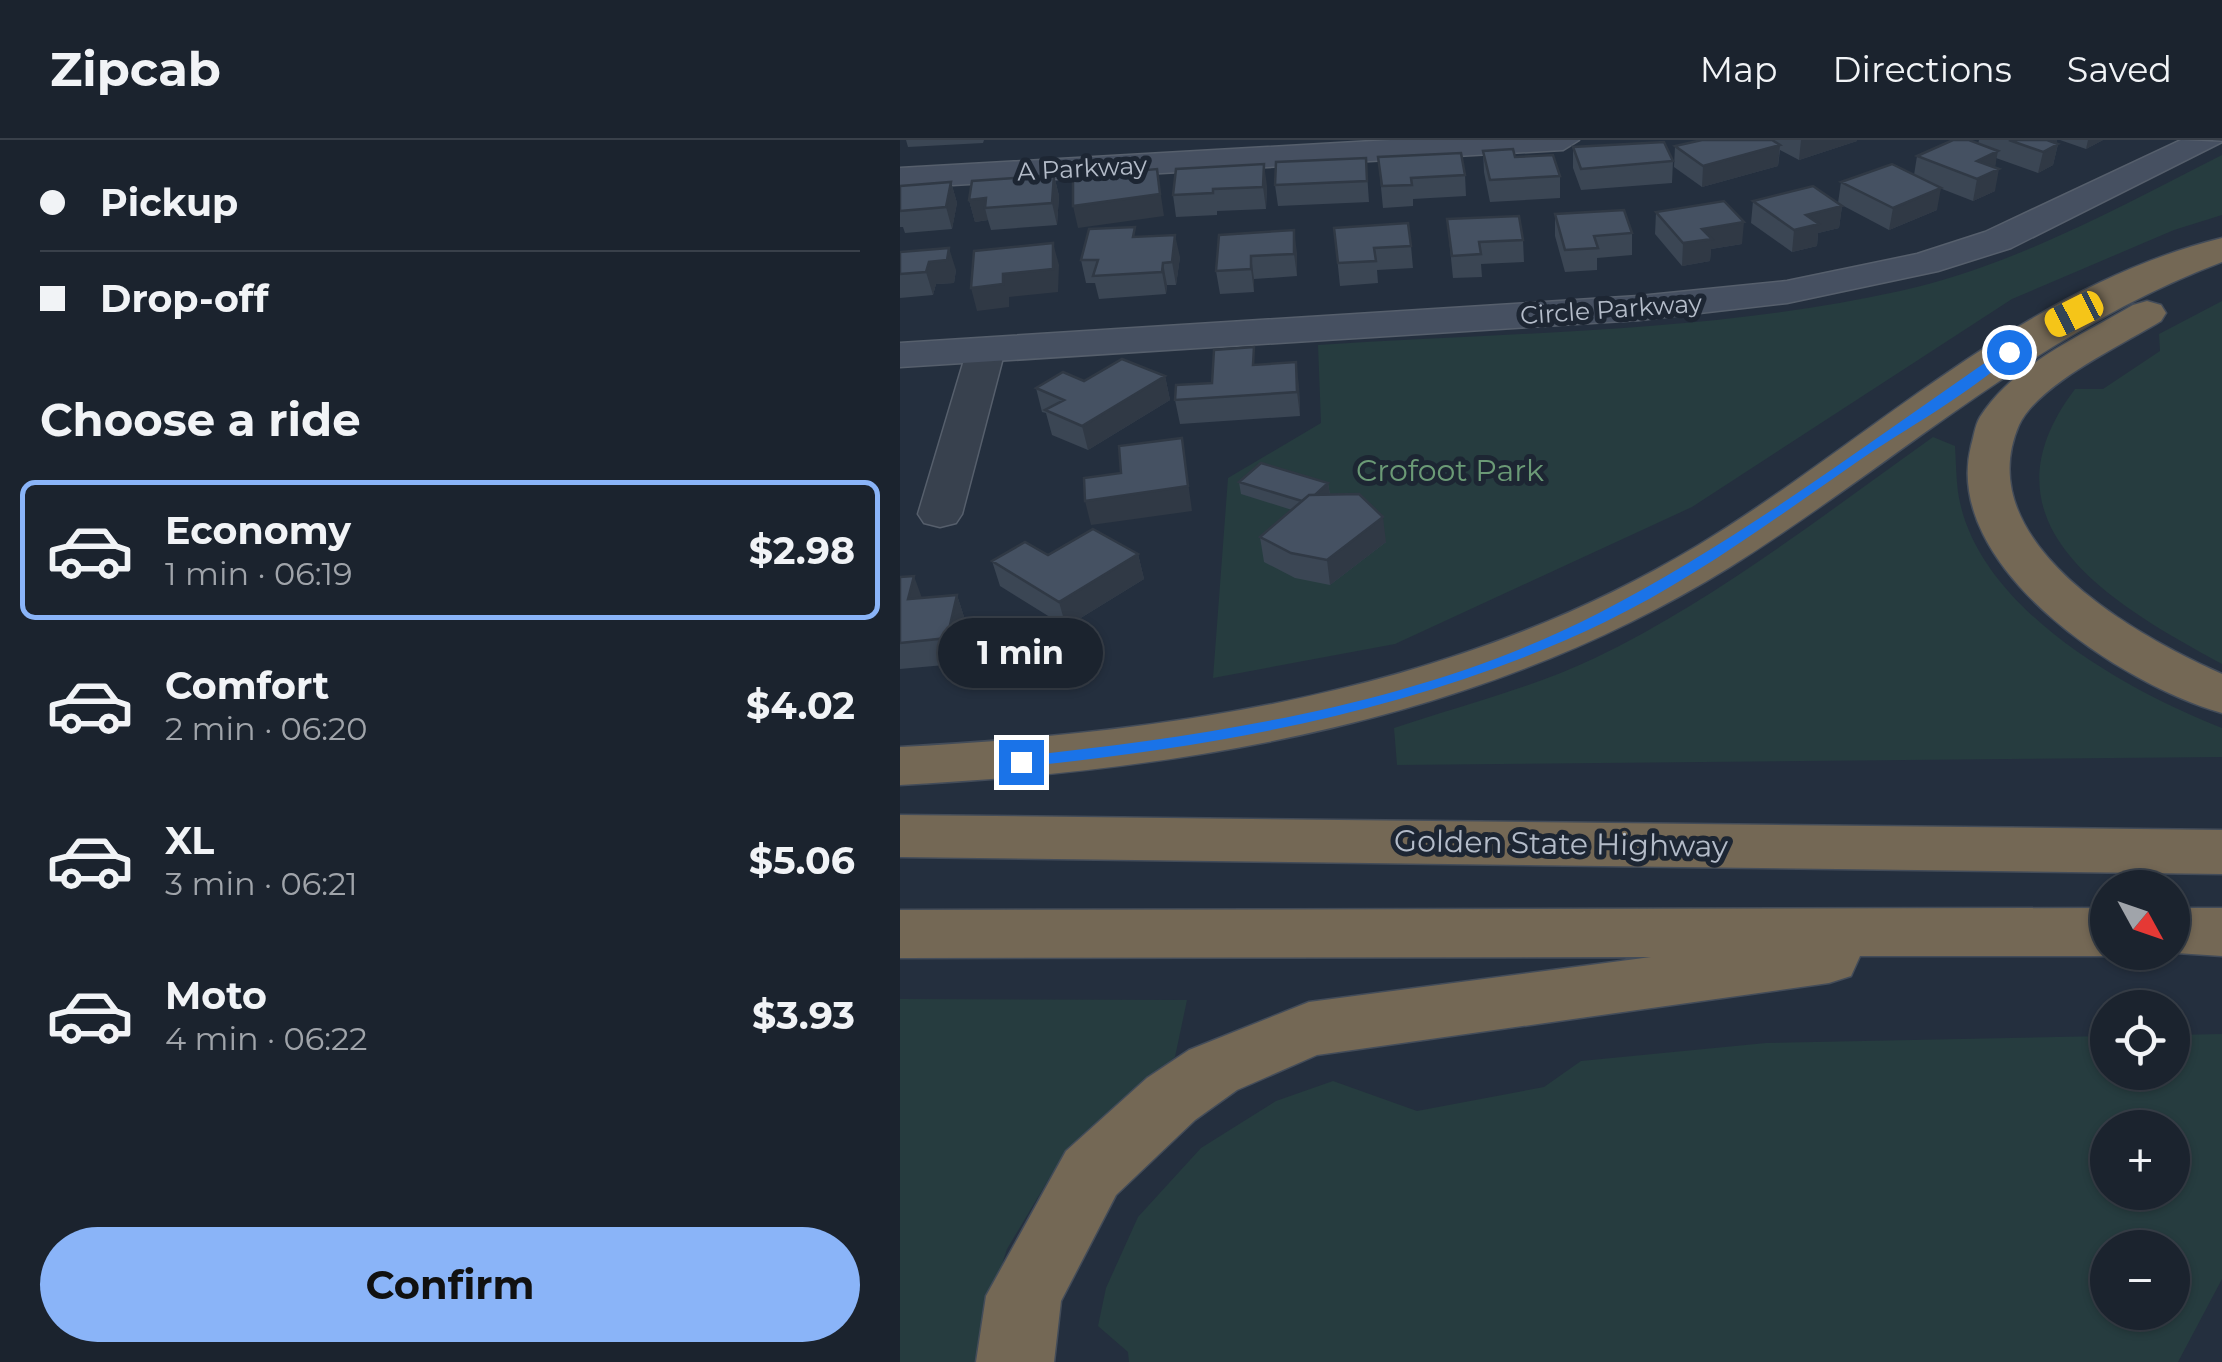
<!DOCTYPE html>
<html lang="en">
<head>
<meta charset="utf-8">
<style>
	:root { --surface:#1b232e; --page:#242b36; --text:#f1f3f6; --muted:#a0a4aa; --line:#39404a; --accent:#8ab4f8 }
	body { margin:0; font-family:Montserrat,sans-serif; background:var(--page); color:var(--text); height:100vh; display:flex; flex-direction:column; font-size:38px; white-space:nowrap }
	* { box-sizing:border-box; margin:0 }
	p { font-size:32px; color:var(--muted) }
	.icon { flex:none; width:55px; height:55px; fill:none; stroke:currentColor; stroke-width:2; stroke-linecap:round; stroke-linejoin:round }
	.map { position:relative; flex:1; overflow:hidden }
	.panel { display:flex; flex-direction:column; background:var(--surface); width:900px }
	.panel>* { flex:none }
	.guide { display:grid; align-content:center; height:220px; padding:0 40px; background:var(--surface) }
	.needle { width:65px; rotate:130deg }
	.controls { position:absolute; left:1190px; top:730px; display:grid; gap:20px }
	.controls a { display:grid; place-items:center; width:100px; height:100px; border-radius:50%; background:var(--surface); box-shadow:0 2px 8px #0004,0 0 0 2px var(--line); font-size:50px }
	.end { position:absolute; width:45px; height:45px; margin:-22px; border:12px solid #1a73e8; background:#fff; box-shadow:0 0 0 5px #fff }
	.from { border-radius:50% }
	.bubble { position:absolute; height:70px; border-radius:35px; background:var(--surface); box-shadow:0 2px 8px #0004,0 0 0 2px var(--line); font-size:32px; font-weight:700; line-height:70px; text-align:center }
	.car { position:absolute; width:30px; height:60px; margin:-30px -15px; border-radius:12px; box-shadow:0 0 8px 2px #0007; background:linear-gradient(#f5c518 24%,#345 0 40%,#f5c518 0 76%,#345 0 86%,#f5c518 0) }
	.guide b { display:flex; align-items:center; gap:35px; height:95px; font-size:38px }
	.guide b+b { border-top:2px solid var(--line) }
	.guide i { width:25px; height:25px; background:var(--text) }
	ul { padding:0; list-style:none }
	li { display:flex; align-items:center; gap:30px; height:140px; margin:0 20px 15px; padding:0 20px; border:5px solid transparent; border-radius:15px }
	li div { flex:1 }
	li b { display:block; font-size:38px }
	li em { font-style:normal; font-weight:700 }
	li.on { border-color:var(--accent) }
	li>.icon { width:90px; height:90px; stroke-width:1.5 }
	h2 { padding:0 40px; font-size:45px; line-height:120px }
	.cta { display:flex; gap:20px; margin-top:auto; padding:20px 40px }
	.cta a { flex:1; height:115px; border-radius:60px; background:var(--accent); color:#111; font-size:40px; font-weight:700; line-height:115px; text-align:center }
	header { display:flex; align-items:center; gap:60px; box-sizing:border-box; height:140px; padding:0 50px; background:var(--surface); border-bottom:2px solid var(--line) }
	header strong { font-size:48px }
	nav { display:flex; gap:55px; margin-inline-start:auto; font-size:35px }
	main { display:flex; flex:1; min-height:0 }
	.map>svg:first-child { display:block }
	.green { fill:#263c3f; fill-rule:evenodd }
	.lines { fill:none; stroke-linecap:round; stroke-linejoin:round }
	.street-casing { stroke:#565f6c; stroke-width:3 }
	.secondary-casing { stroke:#565f6c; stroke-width:3 }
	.highway-casing { stroke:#434c59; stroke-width:3 }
	.street { fill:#38414e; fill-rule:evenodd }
	.secondary { fill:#465061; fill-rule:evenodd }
	.highway { fill:#746855; fill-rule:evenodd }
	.wall { fill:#3b4654 }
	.shaded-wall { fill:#303945 }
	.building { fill:#455162; stroke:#303945; stroke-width:2.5 }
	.route { fill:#1a73e8 }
	.labels { text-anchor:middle; stroke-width:10; stroke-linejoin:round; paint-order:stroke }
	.far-street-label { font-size:25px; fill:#b4bcc9; stroke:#1d2633 }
	.park-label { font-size:30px; fill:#6b9a76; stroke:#1d2633 }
	.street-label { font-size:30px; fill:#b4bcc9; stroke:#1d2633 }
</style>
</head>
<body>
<header>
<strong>Zipcab</strong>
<nav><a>Map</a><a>Directions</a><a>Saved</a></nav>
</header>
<main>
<section class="panel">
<div class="guide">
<b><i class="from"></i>Pickup</b>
<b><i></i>Drop-off</b>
</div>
<h2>Choose a ride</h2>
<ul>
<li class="on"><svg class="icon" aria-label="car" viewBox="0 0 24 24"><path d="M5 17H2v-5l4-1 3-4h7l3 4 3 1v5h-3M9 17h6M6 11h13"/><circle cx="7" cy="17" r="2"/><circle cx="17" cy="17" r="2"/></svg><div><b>Economy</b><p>1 min · 06:19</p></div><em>$2.98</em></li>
<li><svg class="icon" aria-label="car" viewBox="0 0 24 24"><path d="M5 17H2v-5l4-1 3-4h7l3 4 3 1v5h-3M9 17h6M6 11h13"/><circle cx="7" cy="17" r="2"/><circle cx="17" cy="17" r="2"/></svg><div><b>Comfort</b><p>2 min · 06:20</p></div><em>$4.02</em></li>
<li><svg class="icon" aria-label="car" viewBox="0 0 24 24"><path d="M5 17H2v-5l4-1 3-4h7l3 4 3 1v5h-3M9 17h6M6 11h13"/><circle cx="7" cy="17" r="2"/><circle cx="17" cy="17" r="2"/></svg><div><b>XL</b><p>3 min · 06:21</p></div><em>$5.06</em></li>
<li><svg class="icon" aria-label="car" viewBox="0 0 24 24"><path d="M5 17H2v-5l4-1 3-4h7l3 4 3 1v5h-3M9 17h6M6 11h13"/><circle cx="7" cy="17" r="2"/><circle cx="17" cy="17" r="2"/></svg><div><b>Moto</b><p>4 min · 06:22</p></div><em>$3.93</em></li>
</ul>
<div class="cta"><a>Confirm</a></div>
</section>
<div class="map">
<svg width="1322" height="1222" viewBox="0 0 1322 1222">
	<rect width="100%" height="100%" fill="#242f3e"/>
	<path class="green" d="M1322 15V75L1274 90 1112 159 792 367 495 504 313 538 328 338 421 283 418 205C611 192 811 193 1000 151 1113 126 1220 67 1322 15Z
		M1322 161V524C1214 465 1072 385 1175 249H1203L1260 211 1259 194Z
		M1033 297 1055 306C1056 321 1056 337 1058 352 1075 467 1225 550 1322 588V617L497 625 494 588C560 566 632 548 695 518 817 459 923 375 1033 297Z
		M0 859 287 860 275 917 212 969 153 1032 107 1109 81 1190 76 1222H0Z
		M1322 894V1139L1278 1222H229L228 1212 198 1186 206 1148 238 1077 301 1008 376 961 433 941 517 971 644 947 681 921 866 903 1207 896 1208 932H1272L1273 895ZM1208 988H1272V1052H1208ZM1208 1108H1272V1172H1208Z"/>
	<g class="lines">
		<defs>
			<path id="street" d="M86 198 100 202 105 210 62 374 56 383 40 387 24 383 18 374 67 210 72 202Z"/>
			<path id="secondary" d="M491 0H679L663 10 0 48V28Z
				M1281 0 1322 2 1111 108 1038 131 887 163 739 180 0 227V203L739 156 887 141 1017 114 1085 92Z"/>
			<path id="highway" d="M1322 98V122C1137 192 996 323 830 427 580 582 289 630 0 645V607C278 592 554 552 797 406 967 303 1123 147 1322 98Z
				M1247 161 1261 165 1266 173 1261 181C1222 205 1138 244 1119 285 1068 403 1237 496 1322 534V573C1222 545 1041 427 1071 306 1074 296 1075 285 1080 277 1114 224 1181 196 1233 165Z
				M0 675 1322 690V734L0 717Z
				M1208 768V812H1219L1208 816H960L951 836 929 843 417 915 337 950 295 980 216 1055 161 1161 154 1222H76L86 1156 166 1011 247 938 289 910 409 862 751 817 0 818V770Z
				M1272 768H1322V816L1261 812H1272Z"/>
		</defs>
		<use href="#street" class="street-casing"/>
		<use href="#secondary" class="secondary-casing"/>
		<use href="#highway" class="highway-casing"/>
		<use href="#street" class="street"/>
		<use href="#secondary" class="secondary"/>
		<use href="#highway" class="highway"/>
	</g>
	<path class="wall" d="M6 0H84L83 3 8 7Z
		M802 0H957V1L899 20 880 10 878 26 802 47 774 27 775 6Z
		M1079 0H1157L1156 3 1158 4 1153 25 1138 33 1096 18 1095 27V51L1073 61 1037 47V70L989 90 938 63 941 42 1014 35 1017 16 1078 4Z
		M1160 0H1203L1186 9Z
		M673 7 773 21 772 43 681 50 673 28Z
		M583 11 615 17 660 36V58L590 62 584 32Z
		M478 17 565 35 566 56 513 59V66L483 68Z
		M466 18 469 62 378 66 375 45Z
		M276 29 367 46 366 69 317 71V75L276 77 273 55Z
		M154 35 159 56 157 85 91 90 88 80 75 82 69 60Z
		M51 42 57 63 52 89 5 93 3 87H0V46Z
		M853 61 942 66 939 88 918 93 917 106 892 112 851 83Z
		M756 72 842 104 811 109 810 121 782 126 755 94Z
		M655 74 732 93V115L697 118V130L665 132 655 96Z
		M547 79 623 100 624 122 581 124 582 137 553 138Z
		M434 88 511 106 513 128 477 130 478 143 440 146Z
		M319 95 397 113V136L354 139V152L320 154 316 131Z
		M237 97 280 117 276 145H267L266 154 199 159 195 143H186L181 120Z
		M0 112 56 130 54 143 36 144 33 155 0 158Z
		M356 225 399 246 400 276 280 284 275 260 312 243Z
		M265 236 270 260 188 310 152 295 146 273 142 272 136 248 184 241Z
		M339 342 428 343 430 355 486 402 430 445 395 438 364 422 360 397 392 370 341 354Z
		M238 414 244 439 166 487 100 446 92 421 148 415Z
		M0 437 22 458 57 455 65 480 56 524 0 529Z"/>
	<path class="shaded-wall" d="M901 0H957V1L899 20Z
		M1138 0H1157L1156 5 1158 4 1153 25 1138 33 1143 12Z
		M1188 0H1203L1186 9Z
		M880 5 878 26 802 47 803 26Z
		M1098 11 1094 32 1099 29 1095 51 1073 61 1077 39V21Z
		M364 24 367 46 366 69 363 47Z
		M257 29 264 76 178 88 173 66Z
		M154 35 159 56 157 85 152 63Z
		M51 42 57 63 52 89 46 67Z
		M1041 48 1037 70 989 90 993 68Z
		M86 58 85 68 88 80 75 82 69 60Z
		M942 66 939 88 918 93 917 106 892 112 894 90 906 75Z
		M844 82 842 104 811 109 810 121 782 126 783 103 802 89Z
		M394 90 397 113V136L394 114Z
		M275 95 280 117 276 145 272 122Z
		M153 103 159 125 158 152 109 157V167L77 171 71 148 103 134Z
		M49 108 56 130 54 143 36 144 33 155 26 132 29 122Z
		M351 116 354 139V152L351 129Z
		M263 123 267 145 266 154 262 132Z
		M396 222 399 246 400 276 397 252Z
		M265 236 270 260 188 310 182 286Z
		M282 298 292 371 191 385 185 361Z
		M428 343 430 355 408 362Z
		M483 377 486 402 430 445 427 420Z
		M238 414 244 439 166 487 159 462Z
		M14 436 23 461 8 459Z
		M57 455 65 480 56 524 47 498Z"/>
	<path class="building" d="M802 0H872L880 5 803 26 775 6Z
		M1053 0H1069L1098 11 1077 21 1099 29 1077 39 1017 16Z
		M1109 0H1147L1158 4 1143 12Z
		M764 2 773 21 681 29 673 7Z
		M613 9 615 17 653 15 660 36 590 40 583 11Z
		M561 13 565 35 511 38 512 45 482 46 478 17Z
		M466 18 467 41 375 45 376 22Z
		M364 24 363 47 313 49V53L273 55 276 29Z
		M992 24 1041 48 993 68 941 42Z
		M257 29 260 54 173 66V37Z
		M154 35 152 63 85 68 86 58 69 60 72 41Z
		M51 42 46 67 0 71V46Z
		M913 46 942 66 906 75 919 84 894 90 853 61Z
		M824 61 844 82 802 89 812 99 783 103 756 72Z
		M724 70 732 93 694 96 698 108 665 110 655 74Z
		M619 76 623 100 579 102 581 114 552 116 547 79Z
		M508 83 511 106 474 108 476 121 438 123 434 88Z
		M235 87 233 97 275 95 272 122 263 123 262 132 193 136 198 120H181L189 89Z
		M394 90V114L351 116V129L316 131 319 95Z
		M153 103V129L103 134V144L71 148 74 111Z
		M49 108 47 120 29 122 26 132 0 134V112Z
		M354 207 353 225 396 222 397 252 275 260 276 245 312 243 314 210Z
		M222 219 265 236 182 286 145 270 164 260 136 248 163 232 184 241Z
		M282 298 288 346 185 361 184 338 221 333 219 306Z
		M361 323 428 343 415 355H409L402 361 339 342Z
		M459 354 483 377 427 420 391 413 360 397 409 355Z
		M193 389 238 414 159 462 92 421 125 402 148 415Z
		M14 436 8 459 57 455 47 498 0 503V437Z"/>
	<path class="route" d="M1105 209 1115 212C1069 255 1006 288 954 324 873 380 794 439 705 482 522 570 321 606 121 627L113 622 121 616C317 595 522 564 699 473 842 399 972 300 1105 209Z"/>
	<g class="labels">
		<g class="far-street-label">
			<text transform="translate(182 28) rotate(-3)" y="9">A Parkway</text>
			<text transform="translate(711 169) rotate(-4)" y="9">Circle Parkway</text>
		</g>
		<g class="park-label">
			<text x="550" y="341">Crofoot Park</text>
		</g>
		<g class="street-label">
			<text transform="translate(661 704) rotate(1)" y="10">Golden State Highway</text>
		</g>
	</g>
</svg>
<div class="controls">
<a><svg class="needle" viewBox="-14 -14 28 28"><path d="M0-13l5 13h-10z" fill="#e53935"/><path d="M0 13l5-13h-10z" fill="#a0a4aa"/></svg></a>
<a><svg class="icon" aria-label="locate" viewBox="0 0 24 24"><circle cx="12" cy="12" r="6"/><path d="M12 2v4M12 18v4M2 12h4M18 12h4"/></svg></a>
<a>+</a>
<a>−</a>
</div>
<i class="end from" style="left:1109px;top:212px"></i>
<i class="end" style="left:121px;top:622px"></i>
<div class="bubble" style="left:38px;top:478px;width:165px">1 min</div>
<i class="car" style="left:1174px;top:174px;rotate:243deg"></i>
</div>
</main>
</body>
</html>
